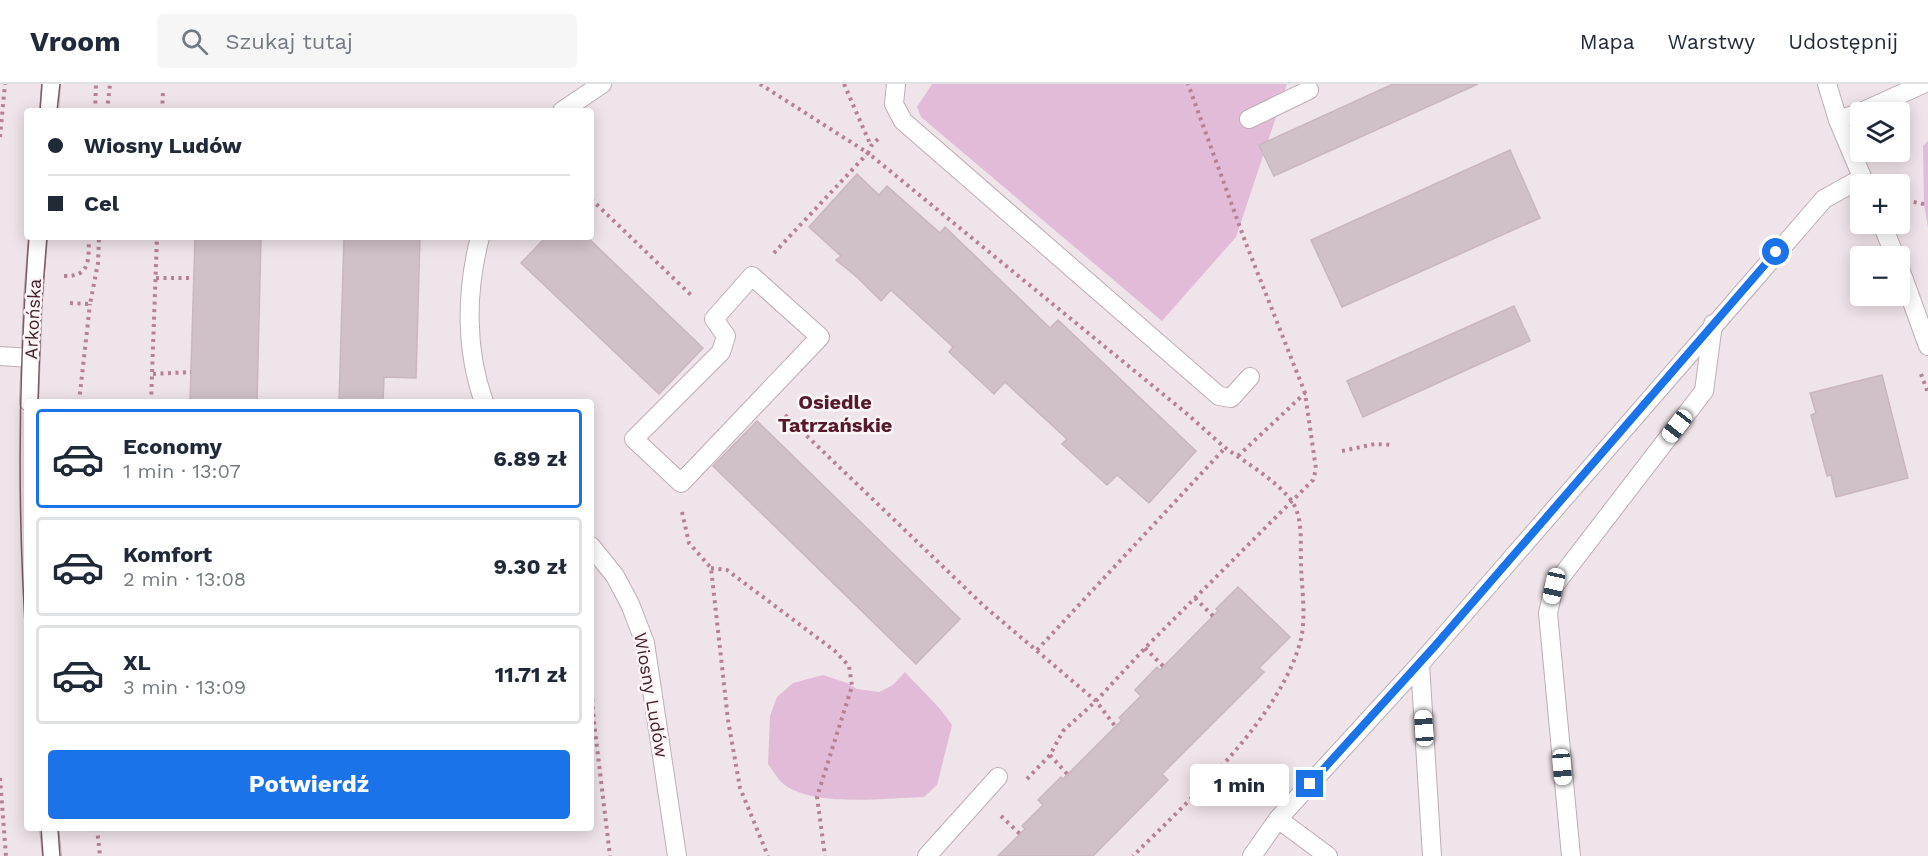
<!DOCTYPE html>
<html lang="pl">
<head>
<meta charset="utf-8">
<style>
	:root { --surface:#fff; --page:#f6f6f7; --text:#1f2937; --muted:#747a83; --line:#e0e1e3; --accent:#1a73e8 }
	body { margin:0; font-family:"Work Sans",sans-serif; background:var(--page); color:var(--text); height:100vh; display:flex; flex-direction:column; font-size:22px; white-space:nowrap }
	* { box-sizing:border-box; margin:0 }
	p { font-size:20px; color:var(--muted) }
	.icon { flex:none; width:33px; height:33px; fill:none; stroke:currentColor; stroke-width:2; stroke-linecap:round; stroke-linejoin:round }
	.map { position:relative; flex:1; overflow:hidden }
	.side { position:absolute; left:24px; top:315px; width:570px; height:432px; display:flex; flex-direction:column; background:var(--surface); border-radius:6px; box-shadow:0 3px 15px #0003 }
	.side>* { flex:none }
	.top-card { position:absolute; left:24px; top:24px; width:570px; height:132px; border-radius:6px; box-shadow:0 3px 15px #0003; display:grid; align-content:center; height:132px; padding:0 24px; background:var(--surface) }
	.fabs { position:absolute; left:1850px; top:18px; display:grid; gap:12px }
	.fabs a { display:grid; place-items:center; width:60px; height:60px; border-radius:6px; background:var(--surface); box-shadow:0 3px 15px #0003; font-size:30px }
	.end { position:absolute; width:27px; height:27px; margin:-14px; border:8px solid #1a73e8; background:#fff; box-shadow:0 0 0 3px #fff }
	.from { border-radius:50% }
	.bubble { position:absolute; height:42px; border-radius:6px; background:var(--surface); box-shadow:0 3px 15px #0003; font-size:20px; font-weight:700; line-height:42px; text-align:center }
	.car { position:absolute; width:18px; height:36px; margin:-18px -9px; border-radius:8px; box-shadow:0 0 4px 2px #0007; background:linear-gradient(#fff 24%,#345 0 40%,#fff 0 76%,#345 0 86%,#fff 0) }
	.top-card b { display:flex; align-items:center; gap:21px; height:57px; font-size:22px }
	.top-card b+b { border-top:2px solid var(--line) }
	.top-card i { width:15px; height:15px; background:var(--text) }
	ul { padding:10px 0 0; list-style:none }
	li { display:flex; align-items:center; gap:18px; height:99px; margin:0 12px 9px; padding:0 12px; border:3px solid var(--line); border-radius:6px }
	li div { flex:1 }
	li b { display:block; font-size:22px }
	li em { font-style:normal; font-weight:700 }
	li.selected { border-color:var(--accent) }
	li>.icon { width:54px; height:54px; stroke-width:1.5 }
	.cta { display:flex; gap:12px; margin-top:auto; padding:12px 24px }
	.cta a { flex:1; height:69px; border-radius:6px; background:var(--accent); color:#fff; font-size:24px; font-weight:700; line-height:69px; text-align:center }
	header { display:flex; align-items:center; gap:36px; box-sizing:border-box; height:84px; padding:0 30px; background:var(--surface); border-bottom:2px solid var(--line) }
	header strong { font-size:28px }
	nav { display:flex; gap:33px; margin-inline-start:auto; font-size:21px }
	.search { width:420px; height:54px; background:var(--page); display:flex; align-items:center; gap:15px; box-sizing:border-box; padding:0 21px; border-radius:6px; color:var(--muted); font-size:22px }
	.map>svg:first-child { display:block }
	.green { fill:#e2bbd8 }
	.building { fill:#d0c0c7; stroke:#cab6be; stroke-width:1.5 }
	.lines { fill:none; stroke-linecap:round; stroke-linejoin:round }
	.minor-casing { stroke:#bfadb4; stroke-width:20 }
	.path { stroke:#b68192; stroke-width:4; stroke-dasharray:3 4.5; stroke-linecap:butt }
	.minor { stroke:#fff; stroke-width:18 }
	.tram { stroke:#7e5c66; stroke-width:1.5 }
	.route { stroke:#1a73e8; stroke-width:8 }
	.labels { text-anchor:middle; stroke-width:5; stroke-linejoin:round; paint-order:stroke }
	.street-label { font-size:18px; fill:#43212b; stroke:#fbf5f8 }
	.neighbourhood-label { font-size:20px; font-weight:bold; fill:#581a2a; stroke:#fbf5f8 }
</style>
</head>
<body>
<header>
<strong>Vroom</strong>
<div class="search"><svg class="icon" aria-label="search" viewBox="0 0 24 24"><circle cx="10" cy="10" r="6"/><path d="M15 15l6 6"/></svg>Szukaj tutaj</div>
<nav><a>Mapa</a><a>Warstwy</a><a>Udostępnij</a></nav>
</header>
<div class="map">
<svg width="1928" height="772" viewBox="0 0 1928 772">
	<rect width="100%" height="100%" fill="#efe4e9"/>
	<path class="green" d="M932 0H1287L1236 153 1162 237 921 33 917 23Z
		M1928 57V143L1924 121 1923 62Z
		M905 588C921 606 939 621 952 641L937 701 924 713C886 714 818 723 786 702 779 697 773 687 768 680L770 632 777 613 793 599 823 591 847 599 857 605 879 608 893 601Z"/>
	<path class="building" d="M1393 0H1478L1274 92 1259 61Z
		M1510 66 1540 134 1342 223 1311 156Z
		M857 90 879 111 887 102 940 149 945 143 1050 244 1058 236 1196 367 1149 419 1117 391 1107 401 1062 360 1067 355 1005 298 994 310 949 268 953 263 891 206 881 217 858 194 836 176 841 172 809 143Z
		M195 153H261L257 318H190Z
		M344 153H420L416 294 384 293 383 318H339Z
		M546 153H587L703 264 659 310 521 179Z
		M1514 222 1530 257 1363 333 1347 297Z
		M1882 291 1908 394 1836 413 1831 391 1827 392 1811 331 1816 329 1810 309Z
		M757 337 960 535 916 580 713 382Z
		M1238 503 1290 553 1259 584 1264 588 1162 690 1168 696 1093 772H998L1025 745 1022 742 1043 721 1038 716 1061 693 1063 695 1122 636 1119 634 1141 612 1135 606 1157 583 1160 586 1218 527 1216 525Z"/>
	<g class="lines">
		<defs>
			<path id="minor" d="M896 0 894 20 903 37 1219 312 1231 314 1250 293
				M1827 0 1838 36 1865 100
				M49 27 51 0
				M562 27 602 0
				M1249 35 1309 6
				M1838 36 1859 29 1923 0
				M1882 140 1895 172
				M480 153C466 207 465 265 484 318
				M1899 182 1928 262
				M752 192 820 253 681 399 634 355 721 268 726 252 714 235Z
				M0 272 30 274
				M29 318 33 215 38 153
				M591 462 615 492 630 520 645 559 677 772
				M1420 580 1432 772
				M1278 735 1328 772
				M49 744 52 772
				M927 772 998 693
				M1252 772 1278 735 1420 580 1824 115 1862 94
				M1571 772 1548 529 1554 502 1704 307 1713 240"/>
		</defs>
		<use href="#minor" class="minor-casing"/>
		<path class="path" d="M760 0 868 69 773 170
			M844 0 871 62
			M95 27 96 0
			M107 27 110 0
			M162 27 163 8
			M0 53 5 0
			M878 55 871 62 868 69 1186 329C1200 341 1213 354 1227 365 1248 380 1274 395 1291 416 1304 433 1300 462 1301 483 1302 506 1306 532 1301 555 1281 634 1190 715 1133 772
			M591 115 693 213
			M1899 115 1928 121
			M64 192C92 193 88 174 89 153
			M156 194H193
			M70 219 90 220 98 179 99 153
			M153 290 191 288
			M1921 290 1928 309
			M79 318 90 220
			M151 318 157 153
			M785 331 984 522 1096 617 1115 642
			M1342 367 1375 360 1393 361
			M1238 372 1305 309
			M682 428 689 459 711 484 728 636 740 704 768 772
			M711 484 727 486 835 567 849 582 852 602 817 713 825 772
			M1195 514 1213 532
			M1145 564 1163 582
			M1037 566 1225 364
			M591 600 594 638 610 772
			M1050 671 1068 691
			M0 694 6 772
			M1027 695 1050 671 1063 647 1096 617 1145 564 1313 396 1316 385 1305 309 1245 157 1188 0
			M1001 732 1020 750
			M97 744 100 772"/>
		<use href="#minor" class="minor"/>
		<path class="tram" d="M40 27 42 0
			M57 27 60 0
			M38 318 41 229 47 153
			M27 569C17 431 18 292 29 153
			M41 744 43 772
			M58 744 60 772"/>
	</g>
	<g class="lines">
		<path class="route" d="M1310 700 1434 563 1776 168"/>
	</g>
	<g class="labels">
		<g class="street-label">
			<text transform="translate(33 235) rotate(-87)" y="6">Arkońska</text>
			<text transform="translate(651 611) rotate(80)" y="6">Wiosny Ludów</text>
		</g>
		<g class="neighbourhood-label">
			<text x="835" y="325">Osiedle<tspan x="835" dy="23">Tatrzańskie</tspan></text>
		</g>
	</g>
</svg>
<div class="fabs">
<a><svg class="icon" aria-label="layers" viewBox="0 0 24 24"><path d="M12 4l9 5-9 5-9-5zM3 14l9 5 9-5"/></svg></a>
<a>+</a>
<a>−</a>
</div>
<i class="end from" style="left:1776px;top:168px"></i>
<i class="end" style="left:1310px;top:700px"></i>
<div class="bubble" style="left:1190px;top:680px;width:99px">1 min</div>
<i class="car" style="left:1677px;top:342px;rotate:218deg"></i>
<i class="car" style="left:1554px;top:502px;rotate:193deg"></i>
<i class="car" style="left:1424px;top:644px;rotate:356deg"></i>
<i class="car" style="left:1562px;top:683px;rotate:175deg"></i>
<div class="top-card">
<b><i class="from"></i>Wiosny Ludów</b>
<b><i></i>Cel</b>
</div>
<section class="side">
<ul>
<li class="selected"><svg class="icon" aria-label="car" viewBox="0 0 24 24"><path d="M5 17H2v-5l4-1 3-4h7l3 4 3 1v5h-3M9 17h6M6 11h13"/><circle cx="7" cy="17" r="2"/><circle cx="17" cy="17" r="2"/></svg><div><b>Economy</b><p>1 min · 13:07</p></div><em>6.89 zł</em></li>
<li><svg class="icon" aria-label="car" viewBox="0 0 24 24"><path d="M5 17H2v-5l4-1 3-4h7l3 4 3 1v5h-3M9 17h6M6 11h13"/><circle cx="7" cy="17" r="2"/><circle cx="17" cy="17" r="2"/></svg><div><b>Komfort</b><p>2 min · 13:08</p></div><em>9.30 zł</em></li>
<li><svg class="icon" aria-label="car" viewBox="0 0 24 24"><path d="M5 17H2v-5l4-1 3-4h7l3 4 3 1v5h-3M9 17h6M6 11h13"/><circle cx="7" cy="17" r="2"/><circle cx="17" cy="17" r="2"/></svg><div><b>XL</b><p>3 min · 13:09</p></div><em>11.71 zł</em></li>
</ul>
<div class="cta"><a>Potwierdź</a></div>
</section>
</div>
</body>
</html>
